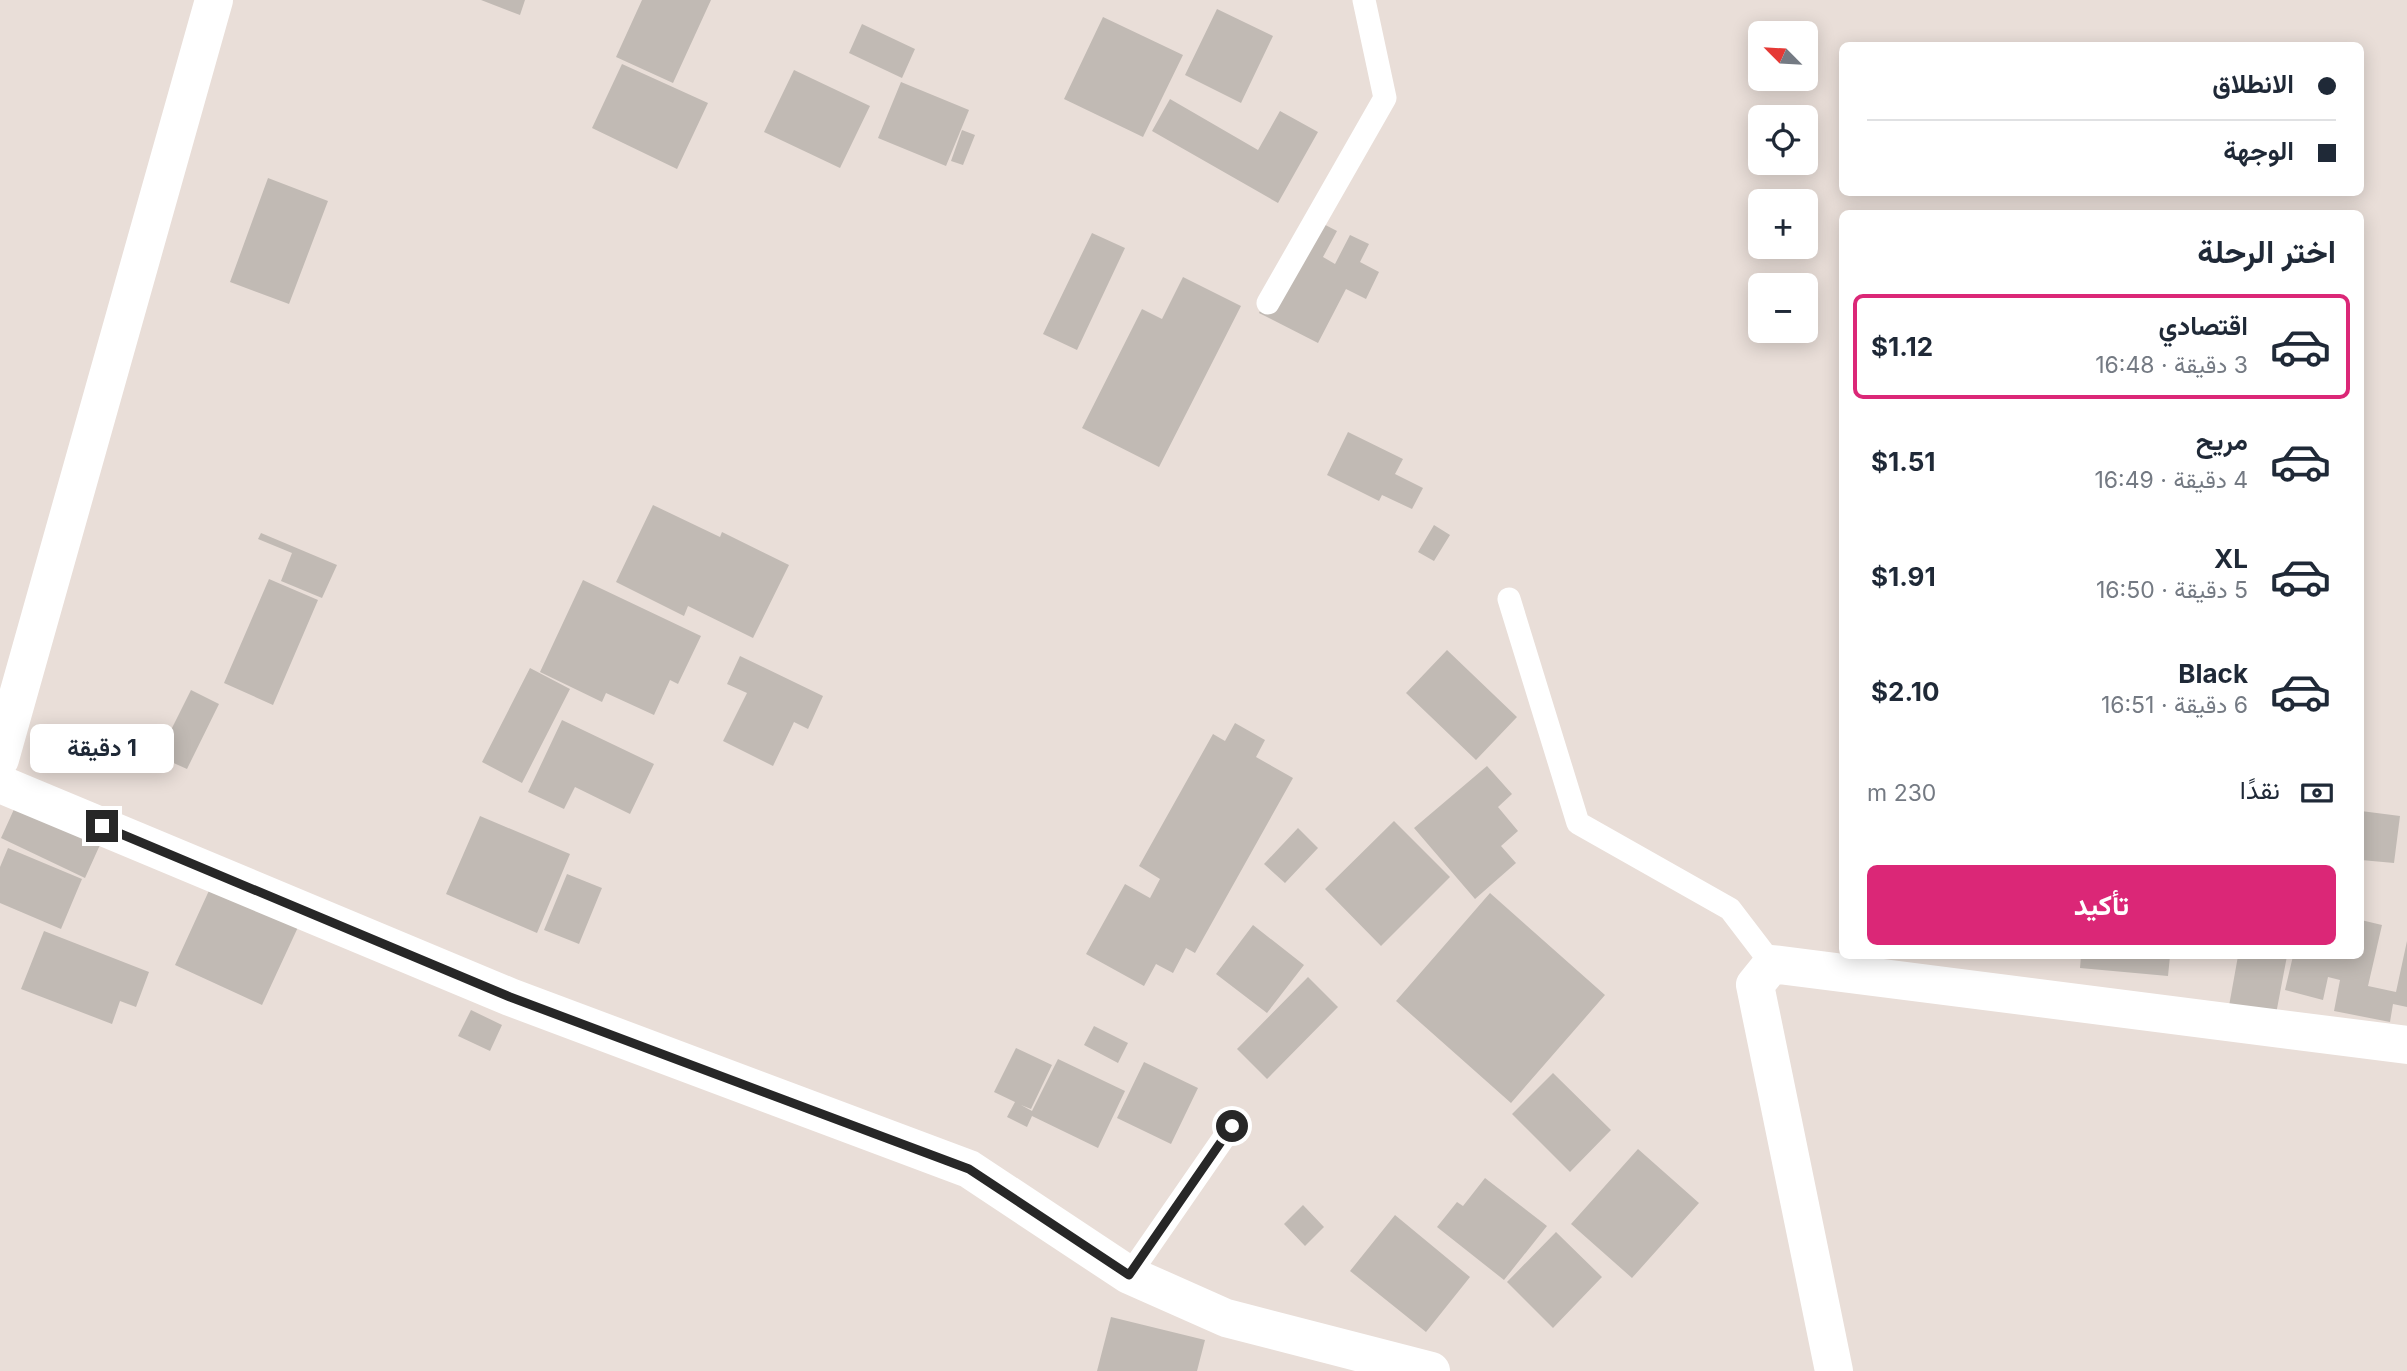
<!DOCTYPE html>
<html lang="ar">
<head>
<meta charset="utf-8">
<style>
	:root { --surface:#fff; --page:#f6f6f7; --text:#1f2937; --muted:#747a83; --line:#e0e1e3; --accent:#db2777 }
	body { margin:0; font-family:Inter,Vazirmatn,sans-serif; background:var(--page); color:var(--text); direction:rtl; height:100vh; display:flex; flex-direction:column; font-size:26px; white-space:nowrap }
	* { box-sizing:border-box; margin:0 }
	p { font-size:23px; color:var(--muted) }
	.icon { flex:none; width:38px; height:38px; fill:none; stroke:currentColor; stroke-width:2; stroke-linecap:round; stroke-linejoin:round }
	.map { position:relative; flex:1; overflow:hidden; direction:ltr }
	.drawer { position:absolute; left:1839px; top:210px; width:525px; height:749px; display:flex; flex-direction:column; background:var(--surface); border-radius:10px; box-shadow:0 4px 18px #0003; direction:rtl }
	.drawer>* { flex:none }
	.banner { position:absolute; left:1839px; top:42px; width:525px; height:154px; border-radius:10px; box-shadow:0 4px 18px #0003; direction:rtl; display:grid; align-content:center; height:154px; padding:0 28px; background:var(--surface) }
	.needle { width:46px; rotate:294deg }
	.fabs { position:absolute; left:1748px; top:21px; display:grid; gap:14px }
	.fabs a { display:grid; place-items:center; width:70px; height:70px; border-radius:10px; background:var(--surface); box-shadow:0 4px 18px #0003; font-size:35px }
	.end { position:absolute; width:32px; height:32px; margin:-16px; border:9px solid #272727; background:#fff; box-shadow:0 0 0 4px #fff }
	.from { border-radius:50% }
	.bubble { position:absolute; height:49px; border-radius:10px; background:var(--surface); box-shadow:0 4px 18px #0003; font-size:23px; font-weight:700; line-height:49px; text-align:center; direction:rtl }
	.banner b { display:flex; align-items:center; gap:24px; height:66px; font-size:26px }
	.banner b+b { border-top:2px solid var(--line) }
	.banner i { width:18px; height:18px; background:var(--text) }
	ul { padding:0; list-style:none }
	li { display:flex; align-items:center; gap:21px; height:105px; margin:0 14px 10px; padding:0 14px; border:4px solid transparent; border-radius:10px }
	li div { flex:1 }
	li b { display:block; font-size:26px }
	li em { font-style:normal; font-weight:700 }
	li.active { border-color:var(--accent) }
	li>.icon { width:63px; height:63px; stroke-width:1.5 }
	h2 { padding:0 28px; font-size:32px; line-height:84px }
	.pay { display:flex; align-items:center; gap:18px; height:77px; padding:0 28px; font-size:26px }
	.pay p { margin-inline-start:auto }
	.primary-button { display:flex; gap:14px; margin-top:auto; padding:14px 28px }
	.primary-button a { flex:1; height:80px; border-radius:10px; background:var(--accent); color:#fff; font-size:28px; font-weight:700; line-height:80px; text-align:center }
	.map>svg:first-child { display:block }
	.building { fill:#c1bab4 }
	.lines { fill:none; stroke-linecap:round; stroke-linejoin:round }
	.service { stroke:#fff; stroke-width:23 }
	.minor { stroke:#fff; stroke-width:38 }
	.tertiary { stroke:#fff; stroke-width:38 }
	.route { stroke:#272727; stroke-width:9 }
</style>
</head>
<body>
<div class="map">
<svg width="2407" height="1371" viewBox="0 0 2407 1371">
	<rect width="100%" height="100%" fill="#e9ded8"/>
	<path class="building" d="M481 0H525L520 15Z
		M642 0H711L673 83 616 57Z
		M1217 9 1273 36 1241 103 1185 75Z
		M1103 17 1183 55 1143 137 1064 99Z
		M862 24 915 49 902 78 849 53Z
		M622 64 708 103 677 169 592 128Z
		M794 70 870 106 840 168 764 132Z
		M901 82 969 110 946 166 878 138Z
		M1170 99 1258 150 1280 111 1318 132 1278 203 1152 131Z
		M962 130 975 135 963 165 951 161Z
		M268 178 328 201 289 304 230 282Z
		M1308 216 1337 231 1323 257 1335 264 1350 235 1369 244 1360 262 1379 272 1366 299 1346 289 1318 343 1259 313Z
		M1092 233 1125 248 1077 350 1043 334Z
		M1183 277 1241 306 1159 467 1082 428 1142 309 1162 319Z
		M1348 432 1403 459 1395 474 1423 488 1412 509 1382 495 1379 501 1327 475Z
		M653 505 720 537 722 532 789 565 753 638 688 606 684 616 616 582Z
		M1434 525 1450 535 1434 561 1418 552Z
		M261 533 337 565 322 598 281 581 292 553 258 539Z
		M269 579 318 600 273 705 224 683Z
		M583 580 701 636 678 684 670 680 654 715 606 693 602 702 540 672Z
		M1447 650 1517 717 1476 760 1406 693Z
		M740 656 823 696 808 729 794 722 773 766 723 741 747 693 727 684Z
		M530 668 570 689 522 783 482 762Z
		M191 690 219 704 187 769 158 756Z
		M562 720 654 764 630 814 575 787 564 809 528 792Z
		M1235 723 1265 740 1256 757 1293 778 1195 953 1186 948 1173 973 1156 964 1144 986 1086 954 1125 884 1150 898 1160 879 1139 866 1213 734 1225 741Z
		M1487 766 1512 794 1498 807 1518 831 1501 846 1516 863 1475 899 1414 828Z
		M20 796 104 836 85 878 1 838Z
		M2361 811 2400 816 2394 863 2361 860Z
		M480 816 570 854 537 933 446 894Z
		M1394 821 1450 877 1381 946 1325 889Z
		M1298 828 1318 848 1285 883 1264 864Z
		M8 848 82 879 61 929 0 903V867Z
		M567 874 602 888 579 944 544 930Z
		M212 884 299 925 262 1005 175 965Z
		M1490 893 1605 995 1511 1103 1396 1001Z
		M2361 920 2382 925 2368 986 2396 992 2407 941V1007L2393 1004 2390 1022 2334 1011 2340 980 2328 977 2323 1000 2285 990 2293 956H2361Z
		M1253 925 1304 965 1267 1013 1216 974Z
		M44 931 149 972 136 1007 120 1001 112 1024 21 989Z
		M2081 956H2170L2168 976 2080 968Z
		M2238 956H2287L2276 1014 2229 1006Z
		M1308 977 1338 1007 1267 1079 1237 1049Z
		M471 1010 502 1025 490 1051 458 1036Z
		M1094 1026 1128 1043 1118 1063 1084 1045Z
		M1016 1048 1052 1065 1031 1109 1021 1105 1032 1111 1058 1059 1125 1091 1098 1148 1032 1116 1027 1127 1007 1117 1015 1102 994 1092Z
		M1144 1062 1198 1088 1171 1144 1117 1118Z
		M1553 1073 1611 1130 1570 1172 1512 1114Z
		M1638 1149 1699 1203 1632 1278 1571 1224Z
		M1485 1178 1547 1226 1504 1280 1437 1227 1457 1202 1463 1206Z
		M1303 1205 1324 1227 1305 1246 1284 1224Z
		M1395 1215 1470 1277 1426 1332 1350 1271Z
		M1556 1232 1602 1277 1553 1328 1507 1282Z
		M1111 1317 1205 1340 1197 1371H1097Z"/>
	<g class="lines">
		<path class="service" d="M1268 303 1385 98 1364 0
			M1509 599 1578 823 1730 909 1772 964
			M1129 1275 1232 1126"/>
		<path class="minor" d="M0 784 510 997 969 1169 1129 1275 1226 1318 1431 1371
			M1834 1371 1755 985 1772 964 2407 1045"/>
		<path class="tertiary" d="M0 759 214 0"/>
	</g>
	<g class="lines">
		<path class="route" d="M102 826 510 997 969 1169 1129 1275 1232 1126"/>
	</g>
</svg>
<div class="fabs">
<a><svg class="needle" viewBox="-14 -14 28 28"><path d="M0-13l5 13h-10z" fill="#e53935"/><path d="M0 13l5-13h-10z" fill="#747a83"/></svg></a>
<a><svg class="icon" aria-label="locate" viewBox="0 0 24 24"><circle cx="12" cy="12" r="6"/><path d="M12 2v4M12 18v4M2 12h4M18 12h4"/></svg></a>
<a>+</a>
<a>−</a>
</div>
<i class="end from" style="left:1232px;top:1126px"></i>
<i class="end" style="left:102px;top:826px"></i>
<div class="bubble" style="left:30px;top:724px;width:144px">1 دقيقة</div>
<div class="banner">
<b><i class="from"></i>الانطلاق</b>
<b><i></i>الوجهة</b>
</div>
<section class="drawer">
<h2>اختر الرحلة</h2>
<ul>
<li class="active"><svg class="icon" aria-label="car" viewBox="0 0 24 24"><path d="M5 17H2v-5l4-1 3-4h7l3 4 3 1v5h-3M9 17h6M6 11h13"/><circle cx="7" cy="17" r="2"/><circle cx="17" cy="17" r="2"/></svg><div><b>اقتصادي</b><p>3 دقيقة · 16:48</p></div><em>$1.12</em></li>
<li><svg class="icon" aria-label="car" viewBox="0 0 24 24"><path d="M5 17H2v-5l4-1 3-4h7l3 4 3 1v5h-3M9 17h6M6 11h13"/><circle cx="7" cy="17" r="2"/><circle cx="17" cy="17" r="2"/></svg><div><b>مريح</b><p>4 دقيقة · 16:49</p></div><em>$1.51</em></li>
<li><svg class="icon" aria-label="car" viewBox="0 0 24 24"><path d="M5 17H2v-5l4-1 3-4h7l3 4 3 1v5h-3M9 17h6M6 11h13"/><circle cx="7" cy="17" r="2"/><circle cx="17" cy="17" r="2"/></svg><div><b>XL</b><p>5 دقيقة · 16:50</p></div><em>$1.91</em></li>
<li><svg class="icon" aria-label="car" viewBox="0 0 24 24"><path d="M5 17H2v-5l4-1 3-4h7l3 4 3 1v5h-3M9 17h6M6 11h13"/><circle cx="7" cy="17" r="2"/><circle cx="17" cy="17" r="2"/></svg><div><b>Black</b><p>6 دقيقة · 16:51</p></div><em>$2.10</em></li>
</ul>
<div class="pay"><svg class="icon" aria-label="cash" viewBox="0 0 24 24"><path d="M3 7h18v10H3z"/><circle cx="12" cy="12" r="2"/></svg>نقدًا<p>230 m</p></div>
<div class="primary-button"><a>تأكيد</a></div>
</section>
</div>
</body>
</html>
